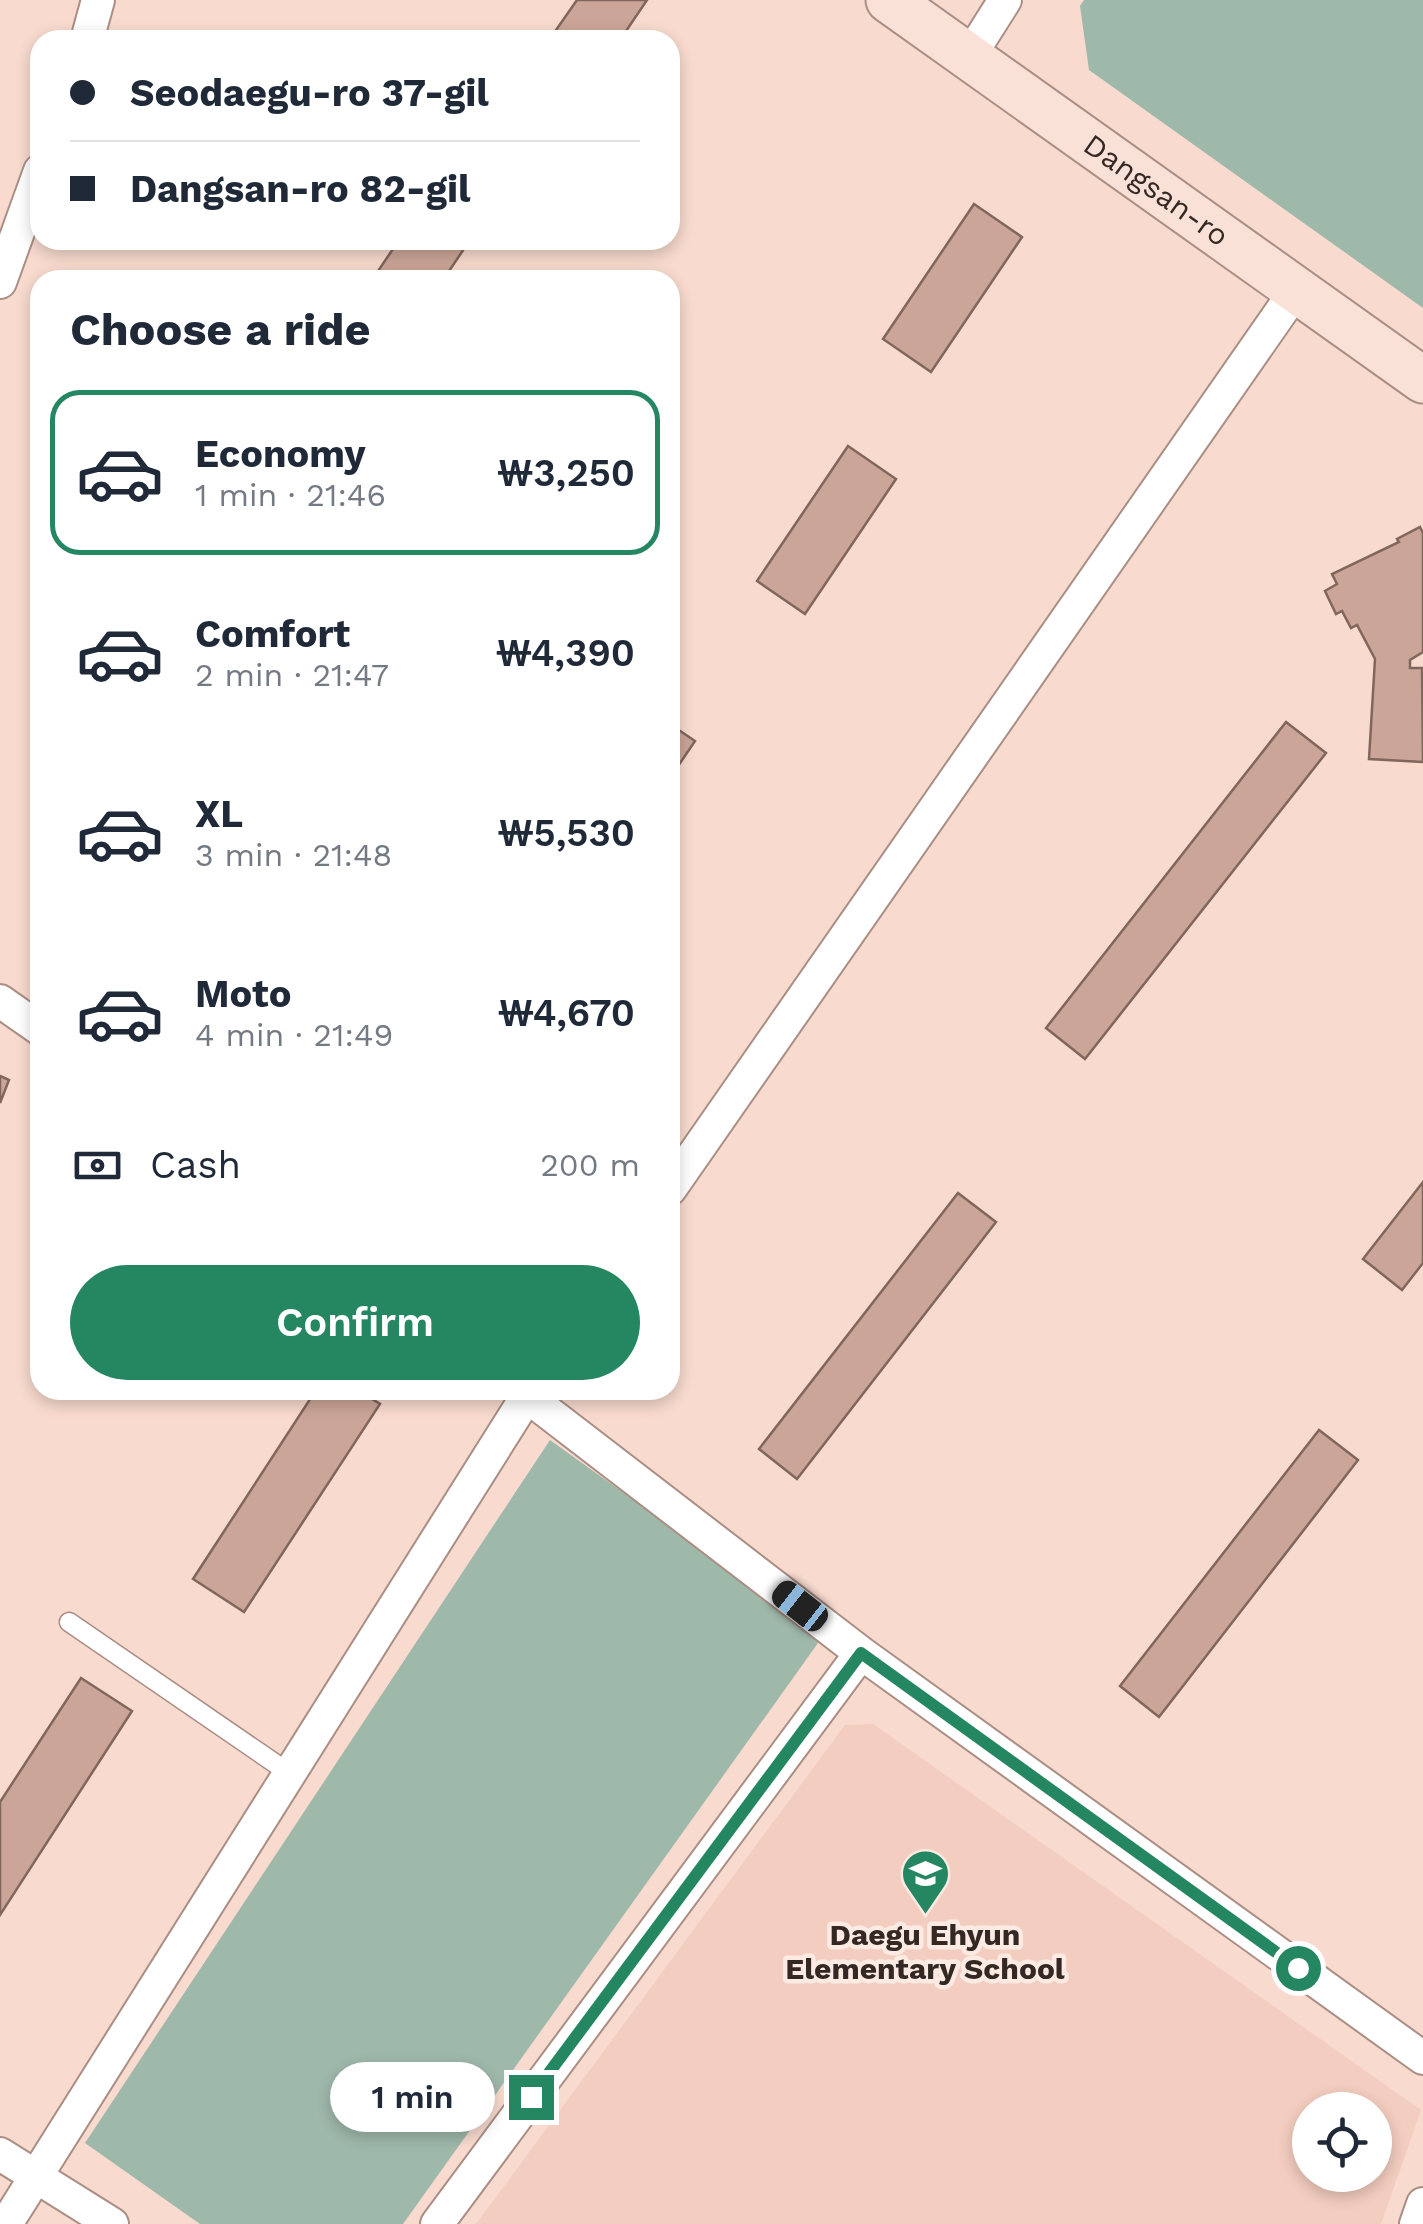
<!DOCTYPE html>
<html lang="en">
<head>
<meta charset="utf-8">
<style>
	:root { --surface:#fff; --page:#f2f2f3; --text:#1f2937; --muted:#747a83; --line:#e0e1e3; --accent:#258761 }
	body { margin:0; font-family:"Work Sans",sans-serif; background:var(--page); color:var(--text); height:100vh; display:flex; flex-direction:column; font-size:38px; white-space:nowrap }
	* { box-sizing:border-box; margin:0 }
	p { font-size:32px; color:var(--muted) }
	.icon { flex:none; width:55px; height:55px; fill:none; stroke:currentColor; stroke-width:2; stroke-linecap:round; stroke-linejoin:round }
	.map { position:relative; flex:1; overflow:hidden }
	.drawer { position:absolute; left:30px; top:270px; width:650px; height:1130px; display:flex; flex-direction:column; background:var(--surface); border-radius:30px; box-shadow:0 5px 15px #0003 }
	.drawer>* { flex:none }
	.top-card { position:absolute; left:30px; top:30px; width:650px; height:220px; border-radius:30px; box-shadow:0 5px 15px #0003; display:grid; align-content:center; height:220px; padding:0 40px; background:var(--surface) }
	.tools { position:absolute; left:1292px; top:2092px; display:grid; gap:20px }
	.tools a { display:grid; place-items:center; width:100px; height:100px; border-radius:50%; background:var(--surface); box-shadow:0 5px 15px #0003; font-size:50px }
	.end { position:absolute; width:45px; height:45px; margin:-22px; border:12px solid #258761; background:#fff; box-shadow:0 0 0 5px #fff }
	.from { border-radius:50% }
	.bubble { position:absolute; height:70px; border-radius:35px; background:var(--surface); box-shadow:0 5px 15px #0003; font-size:32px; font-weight:600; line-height:70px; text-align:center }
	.car { position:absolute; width:30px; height:60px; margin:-30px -15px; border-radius:12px; box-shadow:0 0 8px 2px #0007; background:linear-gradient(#222 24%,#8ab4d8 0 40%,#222 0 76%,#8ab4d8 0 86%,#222 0) }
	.top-card b { display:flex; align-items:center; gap:35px; height:95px; font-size:38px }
	.top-card b+b { border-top:2px solid var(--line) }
	.top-card i { width:25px; height:25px; background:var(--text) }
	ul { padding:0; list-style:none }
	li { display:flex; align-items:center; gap:30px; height:165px; margin:0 20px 15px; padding:0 20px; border:5px solid transparent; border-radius:30px }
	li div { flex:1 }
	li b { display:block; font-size:38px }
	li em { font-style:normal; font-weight:600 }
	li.selected { border-color:var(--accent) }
	li>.icon { width:90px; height:90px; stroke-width:1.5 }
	h2 { padding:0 40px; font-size:45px; line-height:120px }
	.pay { display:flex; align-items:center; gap:25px; height:110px; padding:0 40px; font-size:38px }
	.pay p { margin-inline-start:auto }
	.primary-button { display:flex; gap:20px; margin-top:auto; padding:20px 40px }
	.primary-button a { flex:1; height:115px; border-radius:60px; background:var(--accent); color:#fff; font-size:40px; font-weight:600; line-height:115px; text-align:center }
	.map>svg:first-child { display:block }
	.built { fill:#f3cdbf; fill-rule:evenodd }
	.green { fill:#9eb8aa }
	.building { fill:#cba597; stroke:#80665c; stroke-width:2.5 }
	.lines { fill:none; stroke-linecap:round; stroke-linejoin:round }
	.lane-casing { stroke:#aa8e84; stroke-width:21 }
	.street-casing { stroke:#aa8e84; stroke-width:36 }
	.secondary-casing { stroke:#aa8e84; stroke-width:49 }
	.lane { stroke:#fff; stroke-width:18 }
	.street { stroke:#fff; stroke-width:32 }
	.secondary { stroke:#fae1d7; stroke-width:45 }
	.route { stroke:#258761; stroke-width:12 }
	.labels { text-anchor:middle; stroke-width:9; stroke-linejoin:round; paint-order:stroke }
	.street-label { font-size:30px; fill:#332824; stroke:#fceae3 }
	.poi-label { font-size:30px; font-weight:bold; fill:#332824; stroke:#fceae3 }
</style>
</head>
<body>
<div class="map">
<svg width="1423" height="2224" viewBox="0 0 1423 2224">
	<rect width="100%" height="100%" fill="#f8dace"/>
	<path class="built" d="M873 1724 1421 2110 1381 2224H476L845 1725ZM1310 2110H1375V2175H1310Z"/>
	<path class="green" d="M1084 0H1423V308L1089 70 1080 6Z
		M550 1440 823 1636 403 2224H200L85 2143Z"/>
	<path class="building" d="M577 0H647L620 40H549Z
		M974 204 1022 237 931 372 883 339Z
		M399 240H470L443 280H372Z
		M848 446 896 479 805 614 757 581Z
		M1420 527 1423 533V652L1410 660V668H1422L1423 762 1369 759 1375 659 1357 625 1351 628 1342 611 1336 614 1325 591 1337 584 1332 574 1399 542 1397 539Z
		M1286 722 1326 753 1085 1059 1046 1028Z
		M670 724 695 741 670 778Z
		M0 1076 9 1080 0 1103Z
		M1423 1182V1263L1402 1290 1363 1259Z
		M958 1193 996 1222 797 1479 759 1449Z
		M316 1390H358L380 1404 244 1612 193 1579Z
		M1319 1430 1358 1460 1159 1717 1120 1686Z
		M81 1678 132 1711 0 1915V1802Z"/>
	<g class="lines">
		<defs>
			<path id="lane" d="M69 1622 289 1773"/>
			<path id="street" d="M87 40 98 0
				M969 57 1005 0
				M0 282 40 171
				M0 1001 40 1029
				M670 1189 1299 286
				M519 1390 861 1653 1423 2058
				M0 2154 112 2224
				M6 2224 531 1390
				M437 2224 861 1653
				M1416 2224 1423 2204"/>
			<g id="secondary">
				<path id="s1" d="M889 0 1423 380"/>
			</g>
		</defs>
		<use href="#lane" class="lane-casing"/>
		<use href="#street" class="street-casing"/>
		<use href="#secondary" class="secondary-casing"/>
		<use href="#lane" class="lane"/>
		<use href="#street" class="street"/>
		<use href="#secondary" class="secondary"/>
	</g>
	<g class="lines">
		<path class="route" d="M531 2097 861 1653 1298 1968"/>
	</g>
	<defs>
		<symbol id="school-pin" viewBox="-11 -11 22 30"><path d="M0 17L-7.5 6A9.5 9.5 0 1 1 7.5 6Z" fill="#258761" stroke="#fceae3"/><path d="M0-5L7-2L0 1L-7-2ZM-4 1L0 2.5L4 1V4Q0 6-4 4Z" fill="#fff"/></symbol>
	</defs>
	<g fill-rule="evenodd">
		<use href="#school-pin" x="898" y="1846" width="55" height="75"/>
	</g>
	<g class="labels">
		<g class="street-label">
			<text dy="10" stroke="none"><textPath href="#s1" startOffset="328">Dangsan-ro</textPath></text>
		</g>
		<g class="poi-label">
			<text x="925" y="1945">Daegu Ehyun<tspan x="925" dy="34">Elementary School</tspan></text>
		</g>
	</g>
</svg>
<div class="tools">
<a><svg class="icon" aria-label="locate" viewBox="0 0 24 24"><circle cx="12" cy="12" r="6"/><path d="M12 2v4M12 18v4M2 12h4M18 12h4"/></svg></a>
</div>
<i class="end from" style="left:1298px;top:1968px"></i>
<i class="end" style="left:531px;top:2097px"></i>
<div class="bubble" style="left:330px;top:2062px;width:165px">1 min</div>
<i class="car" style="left:800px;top:1606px;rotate:308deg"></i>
<div class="top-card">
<b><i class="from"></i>Seodaegu-ro 37-gil</b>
<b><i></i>Dangsan-ro 82-gil</b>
</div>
<section class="drawer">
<h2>Choose a ride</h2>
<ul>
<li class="selected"><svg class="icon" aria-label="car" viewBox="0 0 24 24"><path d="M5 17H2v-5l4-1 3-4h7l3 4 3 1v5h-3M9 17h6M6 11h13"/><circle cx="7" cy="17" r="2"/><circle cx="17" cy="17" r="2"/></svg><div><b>Economy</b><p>1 min · 21:46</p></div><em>₩3,250</em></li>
<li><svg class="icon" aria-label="car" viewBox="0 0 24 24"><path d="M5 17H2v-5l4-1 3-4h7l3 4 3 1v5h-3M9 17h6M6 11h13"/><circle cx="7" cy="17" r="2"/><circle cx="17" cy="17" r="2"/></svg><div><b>Comfort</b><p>2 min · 21:47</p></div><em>₩4,390</em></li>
<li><svg class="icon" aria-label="car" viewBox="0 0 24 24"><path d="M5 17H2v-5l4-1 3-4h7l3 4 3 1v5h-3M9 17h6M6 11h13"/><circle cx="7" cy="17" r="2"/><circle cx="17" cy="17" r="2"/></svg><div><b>XL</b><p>3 min · 21:48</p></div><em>₩5,530</em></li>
<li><svg class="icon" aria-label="car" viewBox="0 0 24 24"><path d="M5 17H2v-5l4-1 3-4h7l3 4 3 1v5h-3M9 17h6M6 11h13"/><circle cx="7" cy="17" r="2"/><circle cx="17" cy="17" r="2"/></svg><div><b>Moto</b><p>4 min · 21:49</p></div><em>₩4,670</em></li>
</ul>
<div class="pay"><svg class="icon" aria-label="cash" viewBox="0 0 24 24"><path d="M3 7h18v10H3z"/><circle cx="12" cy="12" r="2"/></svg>Cash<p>200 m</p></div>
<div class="primary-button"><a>Confirm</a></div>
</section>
</div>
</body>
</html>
